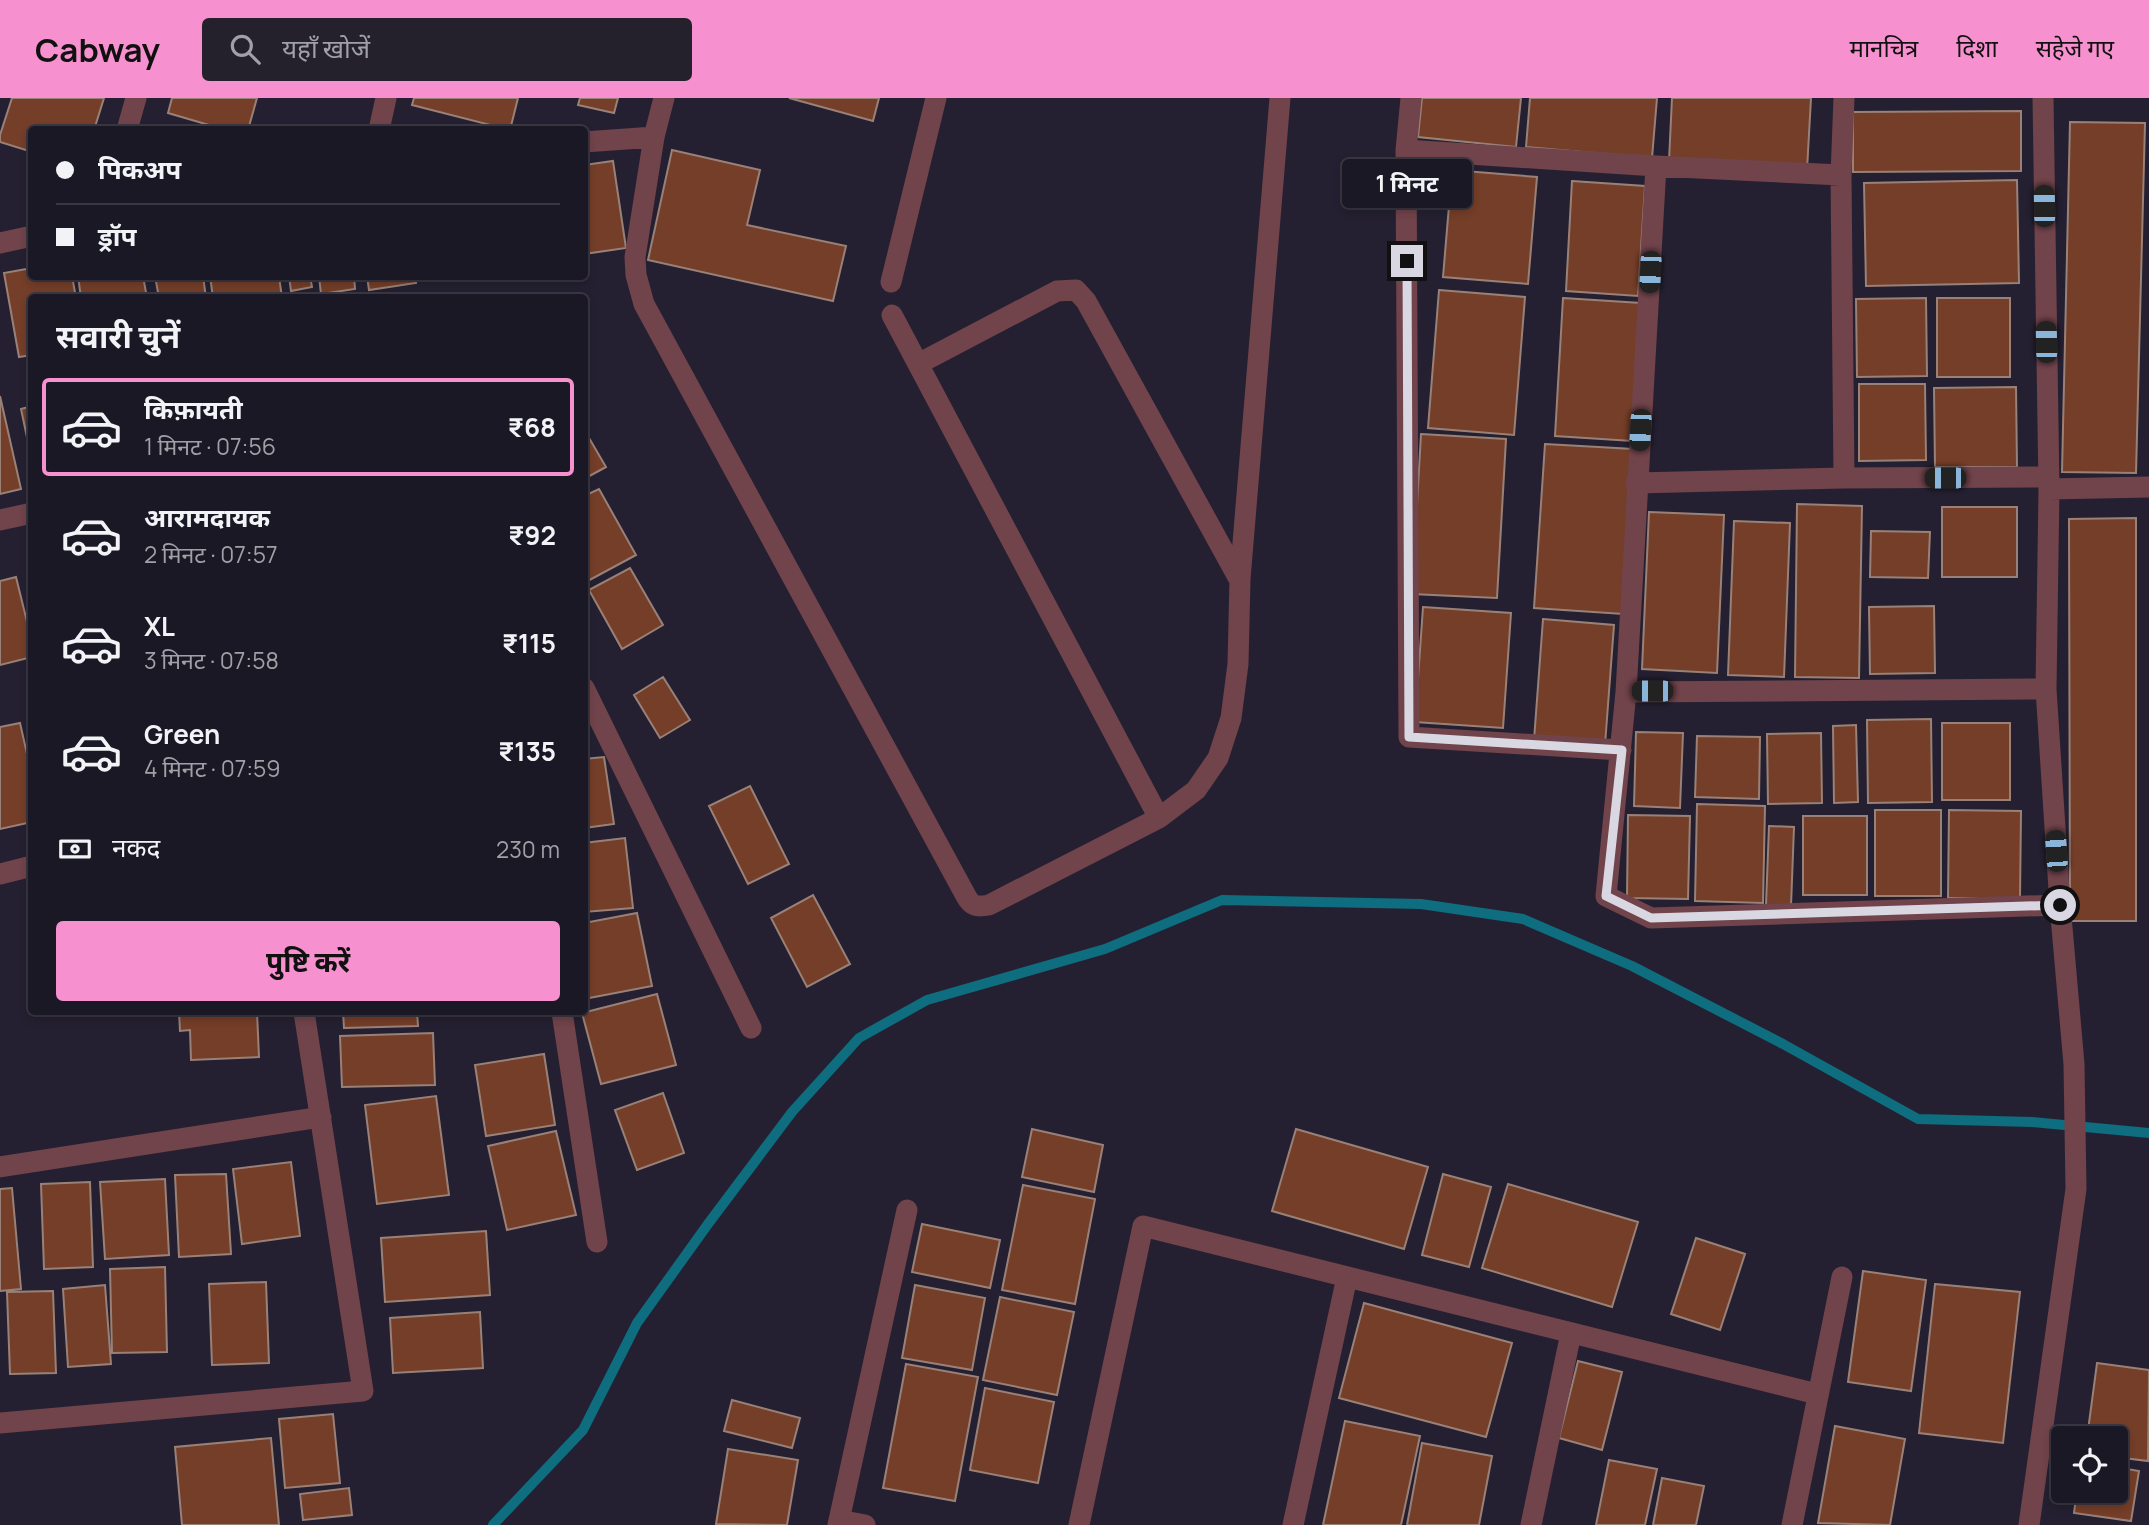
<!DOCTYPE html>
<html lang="hi">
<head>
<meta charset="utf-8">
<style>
	:root { --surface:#1b1825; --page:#24212d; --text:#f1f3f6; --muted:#a0a0a7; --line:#393742; --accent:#f790ce }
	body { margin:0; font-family:Manrope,"Noto Sans Devanagari",sans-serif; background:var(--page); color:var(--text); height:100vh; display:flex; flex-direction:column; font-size:26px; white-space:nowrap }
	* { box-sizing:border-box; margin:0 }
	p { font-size:23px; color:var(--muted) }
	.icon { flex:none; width:38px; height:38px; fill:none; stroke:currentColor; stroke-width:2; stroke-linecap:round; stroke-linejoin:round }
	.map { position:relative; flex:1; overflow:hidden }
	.sheet { position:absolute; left:28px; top:196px; width:560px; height:721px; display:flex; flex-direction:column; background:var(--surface); border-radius:7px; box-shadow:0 4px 10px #0003,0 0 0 2px var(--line) }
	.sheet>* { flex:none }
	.hud { position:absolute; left:28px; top:28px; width:560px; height:154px; border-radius:7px; box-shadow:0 4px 10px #0003,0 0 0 2px var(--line); display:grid; align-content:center; height:154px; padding:0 28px; background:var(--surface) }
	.tools { position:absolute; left:2051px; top:1328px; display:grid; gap:14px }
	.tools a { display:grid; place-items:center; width:77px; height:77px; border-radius:7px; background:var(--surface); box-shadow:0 4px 10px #0003,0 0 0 2px var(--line); font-size:35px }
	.end { position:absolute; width:32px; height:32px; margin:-16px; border:9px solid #d9d7e2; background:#111; box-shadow:0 0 0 4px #111 }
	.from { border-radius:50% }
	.bubble { position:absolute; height:49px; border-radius:7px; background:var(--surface); box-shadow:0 4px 10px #0003,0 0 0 2px var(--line); font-size:23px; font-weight:700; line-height:49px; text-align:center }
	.car { position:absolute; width:21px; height:42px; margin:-21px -10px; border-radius:9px; box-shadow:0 0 5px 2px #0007; background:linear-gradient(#222 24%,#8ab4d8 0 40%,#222 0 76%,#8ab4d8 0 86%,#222 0) }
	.hud b { display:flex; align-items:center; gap:24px; height:66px; font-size:26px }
	.hud b+b { border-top:2px solid var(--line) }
	.hud i { width:18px; height:18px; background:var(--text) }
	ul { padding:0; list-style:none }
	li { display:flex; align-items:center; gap:21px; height:98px; margin:0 14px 10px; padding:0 14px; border:4px solid transparent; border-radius:7px }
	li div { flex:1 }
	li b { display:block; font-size:26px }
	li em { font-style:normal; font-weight:700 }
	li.current { border-color:var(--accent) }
	li>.icon { width:63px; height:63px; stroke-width:1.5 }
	h2 { padding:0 28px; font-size:32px; line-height:84px }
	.pay { display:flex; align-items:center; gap:18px; height:77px; padding:0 28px; font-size:26px }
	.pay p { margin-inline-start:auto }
	.action { display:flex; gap:14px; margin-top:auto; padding:14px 28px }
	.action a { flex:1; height:80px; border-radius:7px; background:var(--accent); color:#111; font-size:28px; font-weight:700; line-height:80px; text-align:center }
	header { display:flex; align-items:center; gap:42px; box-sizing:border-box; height:98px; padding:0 35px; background:var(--accent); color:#111 }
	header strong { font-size:33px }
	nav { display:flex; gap:38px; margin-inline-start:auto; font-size:24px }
	.search { width:490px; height:63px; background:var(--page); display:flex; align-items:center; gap:18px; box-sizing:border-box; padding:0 24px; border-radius:7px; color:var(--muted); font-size:26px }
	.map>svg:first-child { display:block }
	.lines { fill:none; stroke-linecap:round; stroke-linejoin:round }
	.stream { stroke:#0e6d7e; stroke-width:10 }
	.building { fill:#743e28; stroke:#998178; stroke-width:2 }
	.minor { stroke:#71434b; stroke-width:21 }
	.route { stroke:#d9d7e2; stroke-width:9 }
</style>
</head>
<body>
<header>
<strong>Cabway</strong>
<div class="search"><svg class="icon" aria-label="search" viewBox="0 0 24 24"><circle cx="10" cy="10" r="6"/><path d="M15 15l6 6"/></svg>यहाँ खोजें</div>
<nav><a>मानचित्र</a><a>दिशा</a><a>सहेजे गए</a></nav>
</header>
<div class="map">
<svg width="2149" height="1427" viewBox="0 0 2149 1427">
	<rect width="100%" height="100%" fill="#242031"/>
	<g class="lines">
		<path class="stream" d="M493 1427 583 1332 637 1225 708 1126 792 1014 859 940 927 902 1105 851 1222 802 1421 806 1523 821 1632 868 1783 946 1918 1021 2032 1024 2149 1035"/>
	</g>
	<path class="building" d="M12 0H104L94 32H32V54L0 44V37Z
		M172 0H257L248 32H226L168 15Z
		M414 0H518L510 32 412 7Z
		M580 0H618L614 15 578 7Z
		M789 0H879L873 23Z
		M1422 0H1521L1516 49 1418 39Z
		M1530 0H1657L1652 60 1526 49Z
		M1672 0H1811L1807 72 1669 63Z
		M2021 13V73L1853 74V14Z
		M2070 24 2145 25 2136 375 2062 374Z
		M672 52 760 72 747 127 846 148 833 203 648 162Z
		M613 63 626 150 584 156V67Z
		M1452 72 1537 79 1528 186 1443 179Z
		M2017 82 2019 185 1866 188 1864 85Z
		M1572 83 1645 88 1638 198 1566 193Z
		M32 170V178H72L76 200H32V257L19 259 4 175Z
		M78 178H143L147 200H81Z
		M155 178H203L206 200H159Z
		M210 178H279L282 200H213Z
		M289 178H310L312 189 291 193Z
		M319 178H354L355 191 321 196Z
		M367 178H415L416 185 369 192Z
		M1439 192 1525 199 1514 337 1428 330Z
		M1563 200 1641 205 1632 343 1555 338Z
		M1926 200 1927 278 1857 279 1856 201Z
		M1937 200H2010V279H1937Z
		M1859 286H1925L1926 362 1859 363Z
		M2016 289 2017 369H1935L1934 290Z
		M0 298 21 391 0 396Z
		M32 308V363L21 311Z
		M585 333 606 369 584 381V333Z
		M1421 336 1506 341 1497 500 1412 496Z
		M1545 346 1633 351 1623 516 1534 510Z
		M599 391 636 457 584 485V398Z
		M1797 406 1862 408 1859 580 1795 579Z
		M1942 409H2017V479H1942Z
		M1649 414 1724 417 1717 575 1642 571Z
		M2136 420V823H2070L2069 421Z
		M1734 423 1790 425 1784 579 1728 577Z
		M1871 433 1930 434 1928 480 1870 479Z
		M630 470 663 527 622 551 589 492Z
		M16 479 32 544V559L0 567V483Z
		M1934 508 1935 575 1870 576 1869 509Z
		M1423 509 1511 515 1503 630 1415 624Z
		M1543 521 1614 527 1605 647 1534 642Z
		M663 579 690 622 660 640 634 597Z
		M1931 621 1932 704 1868 705 1867 622Z
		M20 625 32 678V724L0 731V629Z
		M1942 625H2010V702H1942Z
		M1856 627 1858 704 1834 705 1833 628Z
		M1636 634 1683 635 1680 710 1634 708Z
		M1821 635 1822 705 1768 706 1767 636Z
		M1697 638 1760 639 1759 701 1695 699Z
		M604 659 614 726 584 730V661Z
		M750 688 789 766 748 786 709 708Z
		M1697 706 1765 708 1763 805 1695 803Z
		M1875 712H1941V798H1875Z
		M1949 712 2021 713 2020 800H1948Z
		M1628 717 1690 718 1688 801 1627 800Z
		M1803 718H1867V797H1803Z
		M1769 728 1794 729 1791 808 1766 807Z
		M625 740 633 810 584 814V745Z
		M813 797 850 866 807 889 771 820Z
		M637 815 652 888 584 901V825Z
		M657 896 676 967 601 986 582 915Z
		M179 914H257L259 959 191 962 190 932 180 933Z
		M343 914H417L418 928 344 930Z
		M433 935 435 987 342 989 340 938Z
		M544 956 555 1027 486 1038 475 967Z
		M663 995 684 1055 637 1072 615 1012Z
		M436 998 449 1097 377 1106 365 1007Z
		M1032 1031 1103 1047 1094 1094 1022 1079Z
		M1296 1031 1428 1069 1404 1151 1272 1113Z
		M556 1033 576 1117 507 1132 488 1048Z
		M291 1064 300 1138 242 1146 233 1071Z
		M226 1076 231 1156 179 1159 175 1077Z
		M1443 1076 1491 1089 1469 1169 1422 1157Z
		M165 1081 169 1157 105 1161 100 1084Z
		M90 1084 93 1169 44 1171 41 1086Z
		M1508 1086 1638 1124 1612 1209 1482 1170Z
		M1023 1087 1095 1101 1075 1206 1002 1192Z
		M12 1090 21 1191 0 1193V1091Z
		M922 1126 1000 1142 990 1190 912 1174Z
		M486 1133 490 1197 385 1204 381 1140Z
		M1696 1140 1745 1156 1720 1232 1671 1216Z
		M165 1169 167 1254 112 1255 110 1171Z
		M1863 1173 1926 1182 1911 1293 1848 1284Z
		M266 1184 269 1265 212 1267 209 1186Z
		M1935 1186 2020 1194 2003 1345 1919 1335Z
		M105 1187 111 1266 68 1269 63 1191Z
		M915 1187 985 1200 972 1272 902 1260Z
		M53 1193 56 1275 10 1276 7 1194Z
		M1000 1199 1074 1214 1057 1297 983 1282Z
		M1364 1205 1512 1245 1486 1339 1339 1300Z
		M480 1214 483 1270 393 1275 390 1220Z
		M1578 1263 1622 1274 1602 1352 1559 1340Z
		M2097 1265 2149 1272 2148 1363 2116 1359V1340H2087Z
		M906 1266 978 1279 955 1403 883 1390Z
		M985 1290 1054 1304 1038 1385 970 1372Z
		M732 1302 800 1320 792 1350 724 1333Z
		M333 1316 340 1385 285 1390 279 1321Z
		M1345 1323 1420 1338 1401 1427H1323Z
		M1835 1328 1905 1341 1890 1427 1818 1425Z
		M271 1340 279 1427H182L175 1349Z
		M1422 1345 1492 1358 1479 1427H1407Z
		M728 1351 798 1362 787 1427 716 1426Z
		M1609 1362 1657 1371 1645 1427H1596Z
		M2116 1369 2139 1373 2131 1423 2074 1415 2077 1393H2116Z
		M1662 1380 1704 1388 1696 1427H1653Z
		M349 1390 352 1417 303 1422 300 1396Z"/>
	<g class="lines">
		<path class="minor" d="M664 0 654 39 635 159 636 177 644 206 966 798C972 809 977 809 989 807L1159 720 1196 692 1218 660 1231 620 1238 566 1240 481 1280 0
			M1411 0 1406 52 1409 639 1621 652
			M127 32 136 0
			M379 32 386 0
			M584 44 654 39
			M1406 52 1656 68 1841 77
			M1656 68 1626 594 1606 798 1651 820 2060 807
			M0 145 32 138
			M891 184 936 0
			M892 217 1159 720
			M918 266 1057 193 1076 192 1086 203 1239 481
			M1844 380 1841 77 1844 0
			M1636 385 1844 380 2047 379
			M2049 391 2149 389
			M0 422 32 415
			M584 590 751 930
			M1626 594 2046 591
			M0 776 32 768
			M562 914 597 1144
			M0 1069 321 1019
			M0 1325 363 1293 304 914
			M839 1422 865 1427
			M838 1427 907 1112
			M1079 1427 1143 1128 1817 1296
			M1293 1427 1347 1179
			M1531 1427 1571 1235
			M1792 1427 1842 1179
			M2029 1427 2076 1091 2074 966 2060 807 2046 591 2049 391 2043 0"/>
	</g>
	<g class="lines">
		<path class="route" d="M1407 163 1409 639 1622 652 1606 798 1651 820 2060 807"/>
	</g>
</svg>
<div class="tools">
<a><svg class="icon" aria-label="locate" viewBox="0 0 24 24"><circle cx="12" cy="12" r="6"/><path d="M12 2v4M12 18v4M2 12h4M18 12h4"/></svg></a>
</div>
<i class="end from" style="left:2060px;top:807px"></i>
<i class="end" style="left:1407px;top:163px"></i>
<div class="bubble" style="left:1342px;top:61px;width:130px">1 मिनट</div>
<i class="car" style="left:2044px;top:108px;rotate:359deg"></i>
<i class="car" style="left:1650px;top:174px;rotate:183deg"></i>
<i class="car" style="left:2046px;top:244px;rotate:359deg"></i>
<i class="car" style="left:1640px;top:332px;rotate:183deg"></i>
<i class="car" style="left:1945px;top:380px;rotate:270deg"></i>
<i class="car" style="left:1652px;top:593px;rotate:270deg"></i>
<i class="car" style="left:2056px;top:753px;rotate:356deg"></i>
<div class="hud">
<b><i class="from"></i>पिकअप</b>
<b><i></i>ड्रॉप</b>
</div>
<section class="sheet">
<h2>सवारी चुनें</h2>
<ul>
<li class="current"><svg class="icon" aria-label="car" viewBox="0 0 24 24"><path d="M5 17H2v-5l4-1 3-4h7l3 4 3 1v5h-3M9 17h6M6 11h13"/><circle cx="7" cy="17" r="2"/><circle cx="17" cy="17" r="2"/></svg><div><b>किफ़ायती</b><p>1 मिनट · 07:56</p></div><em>₹68</em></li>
<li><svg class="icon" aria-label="car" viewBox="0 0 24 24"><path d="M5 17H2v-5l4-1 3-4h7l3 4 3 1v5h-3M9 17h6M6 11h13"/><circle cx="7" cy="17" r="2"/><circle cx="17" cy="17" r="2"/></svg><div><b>आरामदायक</b><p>2 मिनट · 07:57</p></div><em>₹92</em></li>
<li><svg class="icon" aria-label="car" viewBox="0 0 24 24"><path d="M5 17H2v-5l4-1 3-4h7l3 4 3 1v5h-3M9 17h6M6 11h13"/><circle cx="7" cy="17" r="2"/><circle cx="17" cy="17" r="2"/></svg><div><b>XL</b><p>3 मिनट · 07:58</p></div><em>₹115</em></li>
<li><svg class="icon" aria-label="car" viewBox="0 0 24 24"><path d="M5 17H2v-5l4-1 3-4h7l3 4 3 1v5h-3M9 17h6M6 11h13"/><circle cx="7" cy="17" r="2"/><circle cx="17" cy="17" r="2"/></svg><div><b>Green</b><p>4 मिनट · 07:59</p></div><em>₹135</em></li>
</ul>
<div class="pay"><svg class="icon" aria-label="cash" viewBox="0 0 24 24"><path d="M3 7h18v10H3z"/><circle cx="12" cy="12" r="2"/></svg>नकद<p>230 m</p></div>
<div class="action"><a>पुष्टि करें</a></div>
</section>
</div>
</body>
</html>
